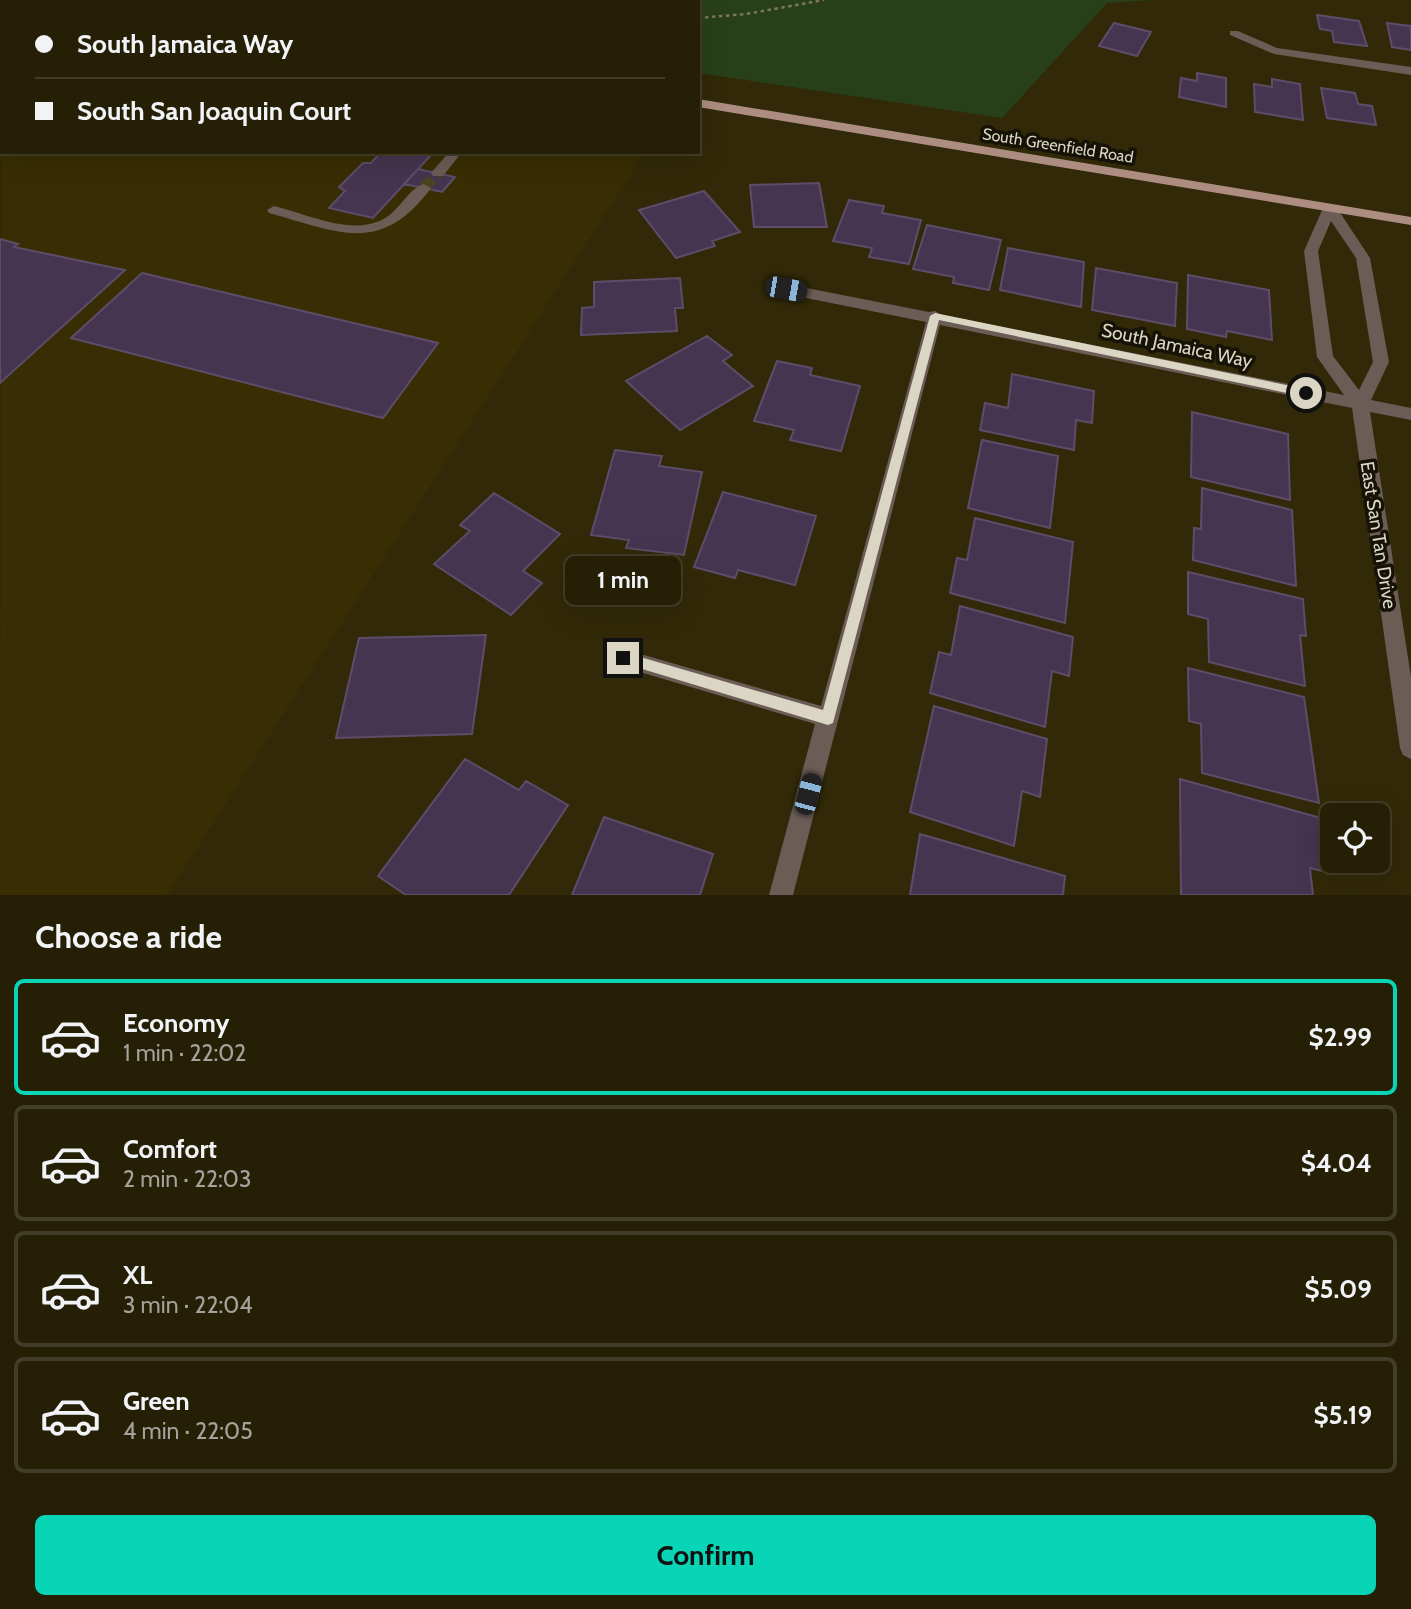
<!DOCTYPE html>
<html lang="en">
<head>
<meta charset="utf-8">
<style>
	:root { --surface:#251f06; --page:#2d2710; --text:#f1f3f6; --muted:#a3a29b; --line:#423d28; --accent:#07d5b6 }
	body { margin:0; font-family:Cabin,sans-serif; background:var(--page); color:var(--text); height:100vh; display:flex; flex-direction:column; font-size:26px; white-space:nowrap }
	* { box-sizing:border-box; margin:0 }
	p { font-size:23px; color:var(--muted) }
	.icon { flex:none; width:38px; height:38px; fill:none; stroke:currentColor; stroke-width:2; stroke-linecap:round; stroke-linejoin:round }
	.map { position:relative; height:895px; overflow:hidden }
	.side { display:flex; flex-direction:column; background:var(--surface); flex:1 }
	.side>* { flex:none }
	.top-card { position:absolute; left:0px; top:0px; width:700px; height:154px; box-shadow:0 7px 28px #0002,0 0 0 2px var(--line); display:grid; align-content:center; height:154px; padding:0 35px; background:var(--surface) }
	.buttons { position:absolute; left:1320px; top:803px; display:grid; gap:14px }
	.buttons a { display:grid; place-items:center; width:70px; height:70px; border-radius:10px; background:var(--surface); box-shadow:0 7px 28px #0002,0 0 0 2px var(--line); font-size:35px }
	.end { position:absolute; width:32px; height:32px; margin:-16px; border:9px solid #dbd6c4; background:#111; box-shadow:0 0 0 4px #111 }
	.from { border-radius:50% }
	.bubble { position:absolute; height:49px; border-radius:10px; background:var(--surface); box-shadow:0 7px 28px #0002,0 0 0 2px var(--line); font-size:23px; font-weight:800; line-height:49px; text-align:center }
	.car { position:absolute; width:21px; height:42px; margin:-21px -10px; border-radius:9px; box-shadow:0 0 5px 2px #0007; background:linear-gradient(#222 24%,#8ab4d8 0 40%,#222 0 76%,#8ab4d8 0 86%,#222 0) }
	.top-card b { display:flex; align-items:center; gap:24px; height:66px; font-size:26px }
	.top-card b+b { border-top:2px solid var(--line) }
	.top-card i { width:18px; height:18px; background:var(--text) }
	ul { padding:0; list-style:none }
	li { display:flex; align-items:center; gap:21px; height:116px; margin:0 14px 10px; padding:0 21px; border:4px solid var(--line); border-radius:10px }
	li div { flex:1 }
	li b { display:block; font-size:26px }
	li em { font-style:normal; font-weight:800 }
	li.current { border-color:var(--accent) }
	li>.icon { width:63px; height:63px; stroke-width:1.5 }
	h2 { padding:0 35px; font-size:32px; line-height:84px }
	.cta { display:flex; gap:14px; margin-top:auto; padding:14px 35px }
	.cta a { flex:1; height:80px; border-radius:10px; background:var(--accent); color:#111; font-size:28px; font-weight:800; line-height:80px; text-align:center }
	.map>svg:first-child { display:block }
	.built { fill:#392e03 }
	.green { fill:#284019 }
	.building { fill:#453550; stroke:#5d4d69; stroke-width:2 }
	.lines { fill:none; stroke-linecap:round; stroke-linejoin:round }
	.minor-tunnel { stroke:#4a4324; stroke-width:12; stroke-dasharray:12 6; stroke-linecap:butt }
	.path { stroke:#7c765b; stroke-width:2.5; stroke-dasharray:3.5 3.5; stroke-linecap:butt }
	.minor { fill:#6b5c56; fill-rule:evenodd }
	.major { fill:#ad8d82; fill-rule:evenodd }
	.route { fill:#dbd6c4 }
	.labels { text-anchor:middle; stroke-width:7; stroke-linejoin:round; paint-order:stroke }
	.far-street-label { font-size:16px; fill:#dbd6c4; stroke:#161205 }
	.street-label { font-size:19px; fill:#dbd6c4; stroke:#161205 }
</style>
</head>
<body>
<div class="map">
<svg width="1411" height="895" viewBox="0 0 1411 895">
	<rect width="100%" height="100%" fill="#312908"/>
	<path class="built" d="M2 30V152H645L167 895H0Z"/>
	<path class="green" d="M355 0H1153L1107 3 1002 118 698 73V2Z"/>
	<path class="building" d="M1317 15 1359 21 1367 46 1334 42 1332 31 1320 29Z
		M1114 23 1151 32 1137 56 1099 46Z
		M1387 23 1411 26V50L1392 47Z
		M1197 73 1226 78V107L1179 97 1181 78 1197 81Z
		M1272 79 1300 84 1303 120 1255 112 1254 84 1272 87Z
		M1321 88 1355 93 1358 104 1372 106 1376 125 1327 118Z
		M381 152 431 155 373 218 329 208 345 191 339 187 363 163H371Z
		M418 169 455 177 442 192 404 184Z
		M819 183 827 227H754L750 185Z
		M704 191 740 232 712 241 715 246 676 258 639 210Z
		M849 200 884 206 882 213 921 220 909 264 869 257 872 248 833 241Z
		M927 225 1001 240 989 290 953 283 954 277 913 269Z
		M0 239 18 244 14 247 125 270 0 383Z
		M1008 248 1084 262 1081 307 1000 290Z
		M1096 268 1177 283 1175 326 1092 310Z
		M142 273 438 343 383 418 71 338Z
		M1188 275 1269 290 1272 340 1227 331 1226 337 1187 329Z
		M680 278 683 308H675L677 331 581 335 582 308 594 307V282Z
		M707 336 732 355 723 361 753 386 680 430 626 381Z
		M777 361 812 368 810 375 860 386 841 451 790 440 794 430 754 421Z
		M1012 374 1094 391 1092 423 1076 420 1074 450 980 430 985 403 1008 408Z
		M1192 412 1288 434 1290 500 1191 477Z
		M982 440 1058 456 1050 528 968 508Z
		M615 450 662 456 659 466 702 472 684 555 626 548 629 540 591 535Z
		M1202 488 1292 510 1296 586 1193 560 1194 528 1201 529Z
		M723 492 816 516 795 585 738 570 735 578 694 567Z
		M494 493 560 534 523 571 542 583 511 615 434 564 470 531 460 525Z
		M975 518 1073 542 1065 623 950 593 957 558 967 560Z
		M1188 572 1303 599 1306 636 1300 635 1305 686 1209 662 1208 619 1188 614Z
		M960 606 1073 637 1069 676 1052 671 1045 727 930 693 939 652 951 655Z
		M486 635 472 734 336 738 359 638Z
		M1188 668 1304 697 1319 803 1202 773 1201 724 1189 721Z
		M934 706 1047 739 1040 797 1022 791 1014 846 910 812Z
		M465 759 519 790 526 781 568 805 509 895H406L378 876Z
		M1180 779 1321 818 1326 872 1310 868 1313 895H1181Z
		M604 817 713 854 700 895H572Z
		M920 834 1065 876 1063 895H910Z"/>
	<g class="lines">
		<path class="minor-tunnel" d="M424 188 438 173"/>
		<path class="path" d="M501 0 505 2
			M698 18 746 14 824 0"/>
		<path class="minor" d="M1230 31H1238L1277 48 1411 67V75L1274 54 1230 35Z
			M449 152H462L443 176H433L431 173Z
			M424 184 431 188C381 256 338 232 269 213L267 210 274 206C308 214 354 238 387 217 400 208 410 188 424 184Z
			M1330 204 1335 205 1370 258 1389 362 1371 400 1411 408V420L1370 412 1411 677V759L1403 755 1400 748 1352 408 940 325 793 895H769L815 724 623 667 616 665 613 658 616 651 623 649 821 706 926 322 786 294 781 292 778 289 781 286 786 284 929 312 935 311 942 315 1344 395 1317 357 1304 251 1323 208ZM1331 221 1356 258 1373 362 1359 390 1333 356 1318 251Z"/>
		<path class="major" d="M21 0H33L20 2Z
			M154 0H169L170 2H155Z
			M252 0H267L268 2H253Z
			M0 13H2L0 20Z
			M698 99 1411 217V225L698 107Z"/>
	</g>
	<path class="route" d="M935 313 1306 389 1312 393 1306 397 939 320 833 723 828 725 619 662 617 658 623 652 823 710 930 316Z"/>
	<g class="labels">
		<g class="far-street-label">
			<text transform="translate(1058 145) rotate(9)" y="6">South Greenfield Road</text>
		</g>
		<g class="street-label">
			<text transform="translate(1177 345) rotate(12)" y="7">South Jamaica Way</text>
			<text transform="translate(1379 535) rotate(81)" y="7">East San Tan Drive</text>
		</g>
	</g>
</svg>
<div class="buttons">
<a><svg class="icon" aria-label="locate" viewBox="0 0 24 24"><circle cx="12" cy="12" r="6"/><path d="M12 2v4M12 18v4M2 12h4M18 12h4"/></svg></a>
</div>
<i class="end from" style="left:1306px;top:393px"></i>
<i class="end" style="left:623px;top:658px"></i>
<div class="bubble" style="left:565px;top:556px;width:116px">1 min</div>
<i class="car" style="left:786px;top:289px;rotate:100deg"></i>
<i class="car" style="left:808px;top:794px;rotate:15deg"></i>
<div class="top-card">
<b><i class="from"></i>South Jamaica Way</b>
<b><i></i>South San Joaquin Court</b>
</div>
</div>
<section class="side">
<h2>Choose a ride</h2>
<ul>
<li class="current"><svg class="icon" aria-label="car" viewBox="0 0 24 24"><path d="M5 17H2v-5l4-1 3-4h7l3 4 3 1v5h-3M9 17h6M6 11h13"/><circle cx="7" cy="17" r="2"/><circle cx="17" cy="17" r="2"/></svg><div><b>Economy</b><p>1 min · 22:02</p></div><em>$2.99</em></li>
<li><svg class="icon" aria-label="car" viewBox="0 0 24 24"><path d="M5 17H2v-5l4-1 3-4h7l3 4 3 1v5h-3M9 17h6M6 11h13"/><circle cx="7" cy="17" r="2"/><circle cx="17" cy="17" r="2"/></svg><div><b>Comfort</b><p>2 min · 22:03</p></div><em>$4.04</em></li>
<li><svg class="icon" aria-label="car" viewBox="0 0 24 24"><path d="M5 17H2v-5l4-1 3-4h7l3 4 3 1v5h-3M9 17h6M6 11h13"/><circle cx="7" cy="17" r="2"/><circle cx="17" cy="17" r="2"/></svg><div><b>XL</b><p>3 min · 22:04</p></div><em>$5.09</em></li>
<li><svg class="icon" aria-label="car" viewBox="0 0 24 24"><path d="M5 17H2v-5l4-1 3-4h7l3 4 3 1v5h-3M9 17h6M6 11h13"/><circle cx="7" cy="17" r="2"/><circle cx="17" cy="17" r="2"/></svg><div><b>Green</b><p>4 min · 22:05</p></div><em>$5.19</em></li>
</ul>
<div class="cta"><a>Confirm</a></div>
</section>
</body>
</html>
